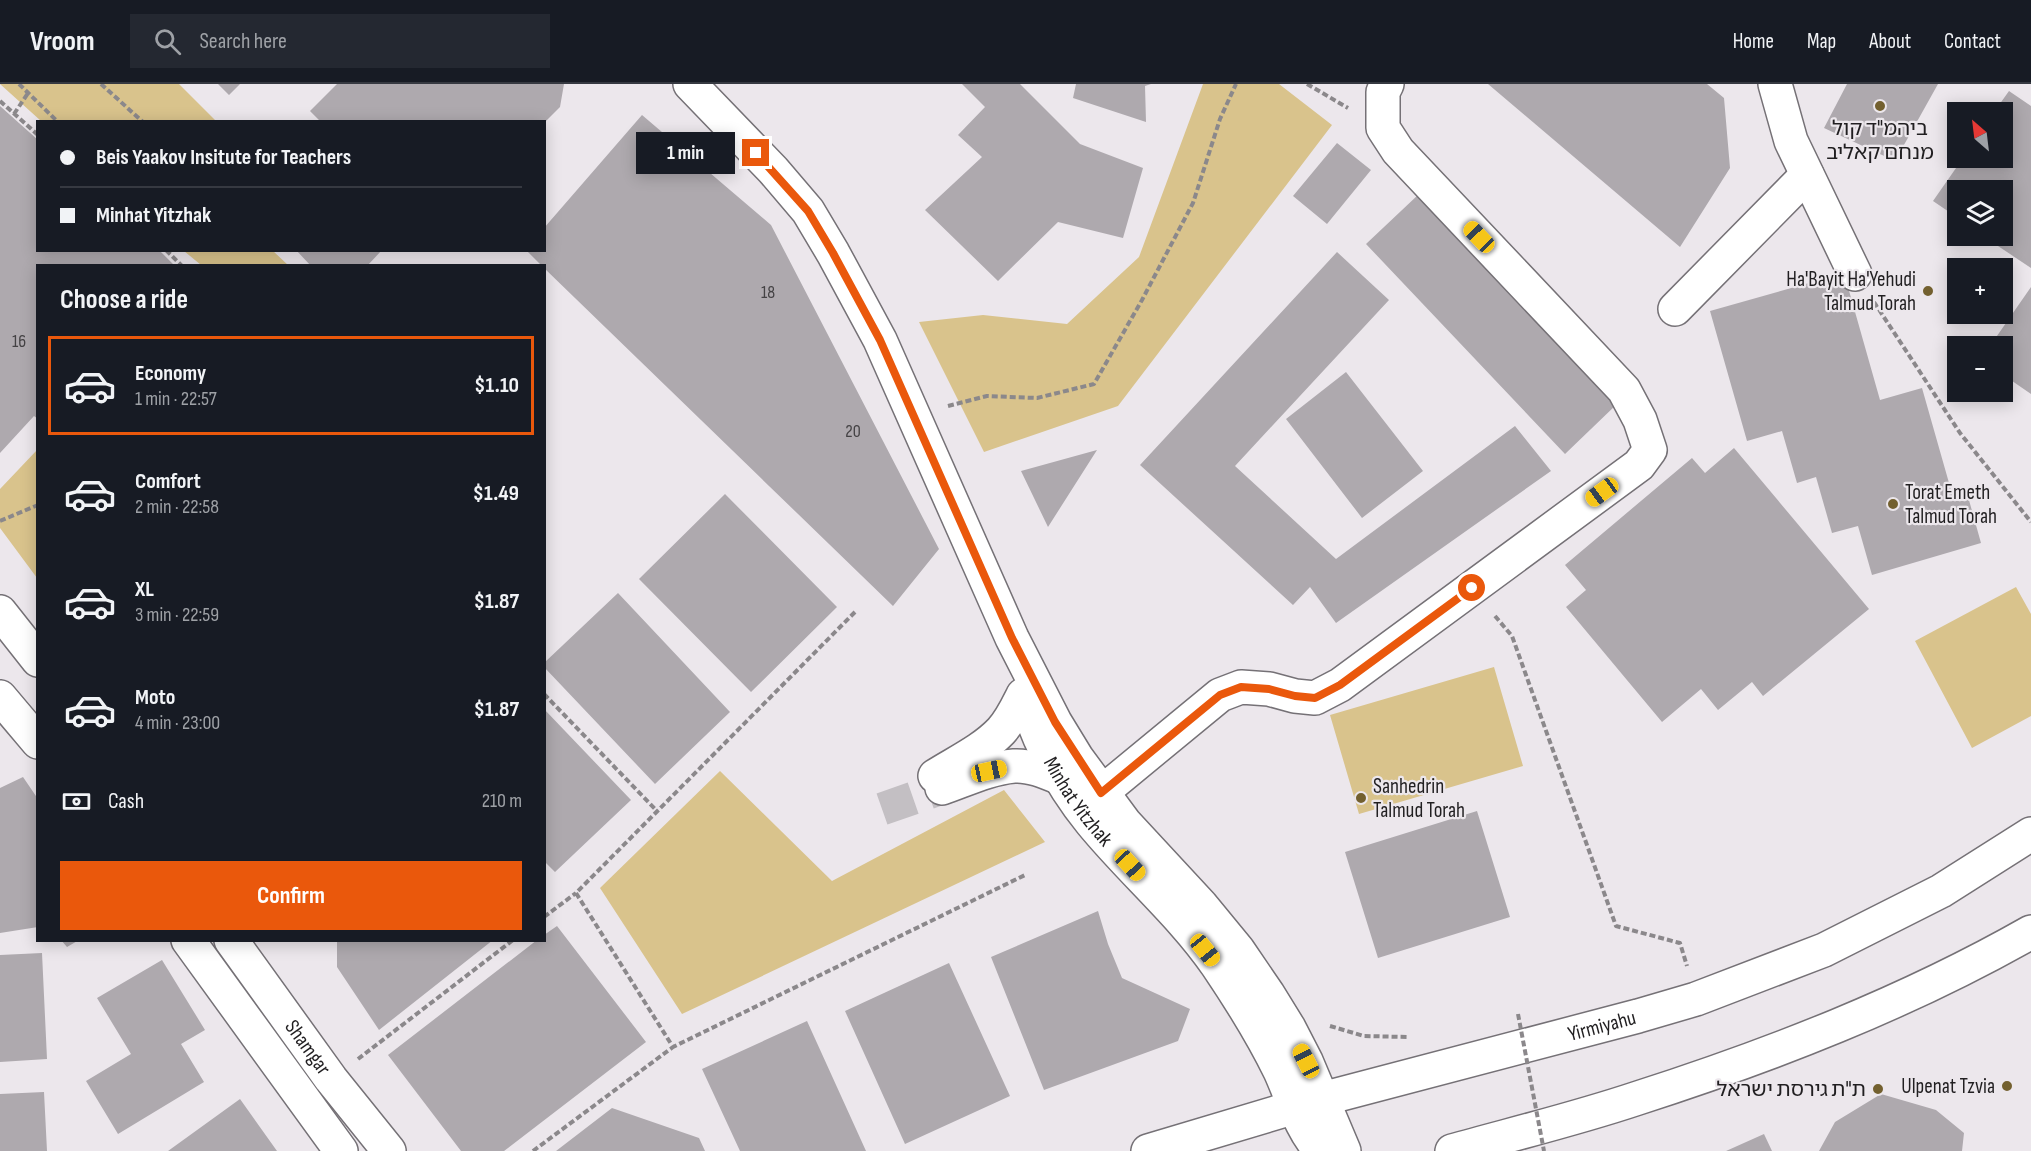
<!DOCTYPE html>
<html lang="en">
<head>
<meta charset="utf-8">
<style>
	:root { --surface:#171b24; --page:#242831; --text:#f1f3f6; --muted:#9ea1a6; --line:#363941; --accent:#ea580c }
	body { margin:0; font-family:"Sofia Sans Condensed","Noto Sans Hebrew",sans-serif; background:var(--page); color:var(--text); height:100vh; display:flex; flex-direction:column; font-size:22px; white-space:nowrap }
	* { box-sizing:border-box; margin:0 }
	p { font-size:20px; color:var(--muted) }
	.icon { flex:none; width:33px; height:33px; fill:none; stroke:currentColor; stroke-width:2; stroke-linecap:round; stroke-linejoin:round }
	.map { position:relative; flex:1; overflow:hidden }
	.side { position:absolute; left:36px; top:180px; width:510px; height:678px; display:flex; flex-direction:column; background:var(--surface); border-radius:0px; box-shadow:0 3px 15px #0003 }
	.side>* { flex:none }
	.hud { position:absolute; left:36px; top:36px; width:510px; height:132px; border-radius:0px; box-shadow:0 3px 15px #0003; display:grid; align-content:center; height:132px; padding:0 24px; background:var(--surface) }
	.needle { width:39px; rotate:332deg }
	.fabs { position:absolute; left:1947px; top:18px; display:grid; gap:12px }
	.fabs a { display:grid; place-items:center; width:66px; height:66px; border-radius:0px; background:var(--surface); box-shadow:0 3px 15px #0003; font-size:30px }
	.end { position:absolute; width:27px; height:27px; margin:-14px; border:8px solid #ea580c; background:#fff; box-shadow:0 0 0 3px #fff }
	.from { border-radius:50% }
	.bubble { position:absolute; height:42px; border-radius:0px; background:var(--surface); box-shadow:0 3px 15px #0003; font-size:20px; font-weight:700; line-height:42px; text-align:center }
	.car { position:absolute; width:18px; height:36px; margin:-18px -9px; border-radius:8px; box-shadow:0 0 4px 2px #0007; background:linear-gradient(#f5c518 24%,#345 0 40%,#f5c518 0 76%,#345 0 86%,#f5c518 0) }
	.hud b { display:flex; align-items:center; gap:21px; height:57px; font-size:22px }
	.hud b+b { border-top:2px solid var(--line) }
	.hud i { width:15px; height:15px; background:var(--text) }
	ul { padding:0; list-style:none }
	li { display:flex; align-items:center; gap:18px; height:99px; margin:0 12px 9px; padding:0 12px; border:3px solid transparent; border-radius:0px }
	li div { flex:1 }
	li b { display:block; font-size:22px }
	li em { font-style:normal; font-weight:700 }
	li.current { border-color:var(--accent) }
	li>.icon { width:54px; height:54px; stroke-width:1.5 }
	h2 { padding:0 24px; font-size:27px; line-height:72px }
	.pay { display:flex; align-items:center; gap:15px; height:66px; padding:0 24px; font-size:22px }
	.pay p { margin-inline-start:auto }
	.button { display:flex; gap:12px; margin-top:auto; padding:12px 24px }
	.button a { flex:1; height:69px; border-radius:0px; background:var(--accent); color:#fff; font-size:24px; font-weight:700; line-height:69px; text-align:center }
	header { display:flex; align-items:center; gap:36px; box-sizing:border-box; height:84px; padding:0 30px; background:var(--surface); border-bottom:2px solid var(--line) }
	header strong { font-size:28px }
	nav { display:flex; gap:33px; margin-inline-start:auto; font-size:21px }
	.search { width:420px; height:54px; background:var(--page); display:flex; align-items:center; gap:15px; box-sizing:border-box; padding:0 21px; border-radius:0px; color:var(--muted); font-size:22px }
	.map>svg:first-child { display:block }
	.green { fill:#d9c38c }
	.building { fill:#aea9ae }
	.lines { fill:none; stroke-linecap:round; stroke-linejoin:round }
	.minor-tunnel { stroke:#c3bfc3; stroke-width:33; stroke-dasharray:33 16; stroke-linecap:butt }
	.minor-casing { stroke:#757176; stroke-width:36 }
	.path { stroke:#8b888b; stroke-width:4; stroke-dasharray:6 3; stroke-linecap:butt }
	.minor { stroke:#fff; stroke-width:33 }
	.path-bridge { stroke:#8b888b; stroke-width:4; stroke-dasharray:6 3; stroke-linecap:butt }
	.route { stroke:#ea580c; stroke-width:8 }
	.poi-dot { fill:#73602f; stroke:#ece7ec; stroke-width:2 }
	.labels { text-anchor:middle; stroke-width:4.5; stroke-linejoin:round; paint-order:stroke }
	.number-label { font-size:18px; fill:#444244 }
	.poi-label { font-size:21px; fill:#211f21; stroke:#ece7ec; text-anchor:end }
	.street-label { font-size:21px; fill:#211f21; stroke:#ece7ec }
</style>
</head>
<body>
<header>
<strong>Vroom</strong>
<div class="search"><svg class="icon" aria-label="search" viewBox="0 0 24 24"><circle cx="10" cy="10" r="6"/><path d="M15 15l6 6"/></svg>Search here</div>
<nav><a>Home</a><a>Map</a><a>About</a><a>Contact</a></nav>
</header>
<div class="map">
<svg width="2031" height="1067" viewBox="0 0 2031 1067">
	<rect width="100%" height="100%" fill="#ece7ec"/>
	<path class="green" d="M0 0H179L216 37H41Z
		M1203 0H1279L1332 41 1118 322 984 368 919 238 983 231 1067 240 1139 173Z
		M184 167H273L288 181H201Z
		M37 366V494L0 444V405Z
		M2016 503 2031 530V632L1972 664 1915 557Z
		M1494 583 1523 682 1359 730 1330 631Z
		M720 687 832 797 1004 706 1045 758 682 930 600 804Z"/>
	<path class="building" d="M218 0H240L229 11Z
		M337 0H564L560 23 544 39V38H321L310 27Z
		M962 0H1020L1080 60 1143 84 1123 154 1058 138 998 197 925 126 982 73 958 51 985 23Z
		M1076 0H1151L1145 2 1146 38 1073 14Z
		M1488 0H1707L1724 14 1730 84 1680 163Z
		M1847 0H1938L1895 77 1824 44Z
		M2009 7 2031 22V184L1983 152H2002V106H1958V134L1933 117 1963 74H2002V28H1994Z
		M0 22 38 56V166H159L175 182H38V335L34 332 0 369Z
		M642 31 771 141 939 465 893 522 544 184V182H542L526 166H544V144Z
		M1337 59 1371 86 1327 140 1293 112Z
		M1419 110 1617 320 1565 370 1366 160Z
		M296 166H382L367 182H311Z
		M1337 168 1389 216 1235 382 1336 475 1515 342 1551 387 1336 539 1310 503 1293 521 1140 381Z
		M1844 189 1880 316 1922 304 1953 413 1967 409 1981 459 1872 491 1858 442 1832 449 1816 393 1797 399 1782 347 1747 357 1710 227Z
		M2031 203V310L2002 290V262H1990Z
		M1346 288 1423 387 1362 434 1286 335Z
		M1734 364 1869 525 1763 612 1752 598 1718 626 1701 605 1662 638 1566 523 1586 506 1565 481 1692 374 1705 389Z
		M1097 366 1048 443 1021 387Z
		M725 410 837 523 751 608 639 495Z
		M618 509 730 628 655 700 544 583V579Z
		M544 625 631 716 555 788 544 777Z
		M23 693 38 715V843L0 849V704Z
		M1477 727 1510 833 1378 874 1345 768Z
		M1098 827 1108 860 1122 894 1190 925 1178 957 1044 1006 991 873Z
		M557 842 646 958 504 1067H461L388 971 537 856H544V851Z
		M61 856H79L67 863Z
		M337 856H493L379 946 337 883Z
		M42 869 47 975 0 978V871Z
		M162 876 205 946 181 960 204 998 118 1050 86 997 131 970 97 914Z
		M949 879 1010 1012 905 1060 845 927Z
		M807 937 866 1067H740L702 985Z
		M44 1008 47 1067H0V1010Z
		M1881 1010 1936 1026 1964 1049 1962 1067H1819L1835 1038Z
		M240 1015 277 1067H168Z
		M612 1024 699 1054 705 1067H556Z
		M1764 1050 1772 1067H1726Z"/>
	<g class="lines">
		<path class="minor-tunnel" d="M882 725 942 704"/>
		<defs>
			<g id="minor">
				<path d="M690 0 773 86 808 127 833 169 880 256 1012 554 1055 638 1077 674 1125 739 1201 821 1238 866 1268 910 1289 944 1306 977 1344 1067"/>
				<path d="M1775 0 1791 57 1855 190"/>
				<path d="M1675 225 1807 91"/>
				<path d="M0 528 38 576"/>
				<path d="M0 613 38 658"/>
				<path id="s1" d="M1031 632C1045 670 1065 706 1091 738 1131 787 1181 829 1217 881 1240 915 1262 950 1280 987 1292 1013 1300 1045 1321 1067"/>
				<path d="M935 692C957 678 983 666 1001 647 1011 636 1017 623 1023 611"/>
				<path d="M942 704C965 696 990 684 1014 682 1030 681 1046 688 1060 694"/>
				<path d="M1101 709 1220 611 1241 603 1269 605 1295 612 1315 614 1340 601 1639 381 1650 366 1640 336 1624 306 1398 67 1383 44V8L1387 0"/>
				<path d="M188 856 341 1067"/>
				<path id="s2" d="M231 856 331 995 389 1067"/>
				<path id="s3" d="M1148 1067 1322 1015 1638 932 1696 915 1824 866 1941 807 2031 750"/>
				<path d="M1452 1067C1513 1050 1575 1035 1635 1015 1772 971 1906 919 2031 848"/>
			</g>
		</defs>
		<use href="#minor" class="minor-casing"/>
		<path class="path" d="M19 0 58 38
			M101 0 143 38
			M1307 0 1348 24
			M0 17 38 51
			M14 30 28 9
			M166 166 182 182
			M1874 218 1960 349 2031 438
			M948 322 987 312 1037 314 1094 300 1142 216 1193 119 1220 35 1236 0
			M0 437 38 421
			M855 528 576 809 673 963 1025 791
			M1495 532 1512 552 1616 842 1680 859 1687 882
			M544 610 657 727
			M544 833 576 809
			M1330 942 1364 952 1408 953
			M358 975 513 856
			M533 1067 673 963"/>
		<use href="#minor" class="minor"/>
		<path class="path-bridge" d="M1518 930 1544 1067"/>
	</g>
	<g class="lines">
		<path class="route" d="M756 69 808 127 833 169 880 256 1012 554 1055 638 1101 709 1220 611 1241 603 1269 605 1295 612 1315 614 1340 601 1472 504"/>
	</g>
	<g class="poi-dot">
		<circle cx="1880" cy="22" r="6"/>
		<circle cx="1928" cy="207" r="6"/>
		<circle cx="1893" cy="420" r="6"/>
		<circle cx="1361" cy="714" r="6"/>
		<circle cx="2007" cy="1002" r="6"/>
		<circle cx="1878" cy="1005" r="6"/>
	</g>
	<g class="labels">
		<g class="number-label">
			<text x="768" y="214">18</text>
			<text x="19" y="263">16</text>
			<text x="853" y="353">20</text>
		</g>
		<g class="poi-label">
			<text x="1880" y="51" text-anchor="middle">ביהמ"ד קול<tspan x="1880" dy="24">מנחם קאליב</tspan></text>
			<text x="1916" y="202">Ha'Bayit Ha'Yehudi<tspan x="1916" dy="24">Talmud Torah</tspan></text>
			<text x="1905" y="415" text-anchor="start">Torat Emeth<tspan x="1905" dy="24">Talmud Torah</tspan></text>
			<text x="1373" y="709" text-anchor="start">Sanhedrin<tspan x="1373" dy="24">Talmud Torah</tspan></text>
			<text x="1995" y="1009">Ulpenat Tzvia</text>
			<text x="1866" y="1012">ת"ת גירסת ישראל</text>
		</g>
		<g class="street-label">
			<text dy="7" stroke="none"><textPath href="#s1" startOffset="98">Minhat Yitzhak</textPath></text>
			<text dy="7" stroke="none"><textPath href="#s3" startOffset="471">Yirmiyahu</textPath></text>
			<text dy="7" stroke="none"><textPath href="#s2" startOffset="132">Shamgar</textPath></text>
		</g>
	</g>
</svg>
<div class="fabs">
<a><svg class="needle" viewBox="-14 -14 28 28"><path d="M0-13l5 13h-10z" fill="#e53935"/><path d="M0 13l5-13h-10z" fill="#9ea1a6"/></svg></a>
<a><svg class="icon" aria-label="layers" viewBox="0 0 24 24"><path d="M12 4l9 5-9 5-9-5zM3 14l9 5 9-5"/></svg></a>
<a>+</a>
<a>−</a>
</div>
<i class="end from" style="left:1472px;top:504px"></i>
<i class="end" style="left:756px;top:69px"></i>
<div class="bubble" style="left:636px;top:48px;width:99px">1 min</div>
<i class="car" style="left:1479px;top:153px;rotate:316deg"></i>
<i class="car" style="left:1602px;top:408px;rotate:234deg"></i>
<i class="car" style="left:989px;top:687px;rotate:78deg"></i>
<i class="car" style="left:1130px;top:781px;rotate:137deg"></i>
<i class="car" style="left:1205px;top:866px;rotate:141deg"></i>
<i class="car" style="left:1306px;top:977px;rotate:333deg"></i>
<div class="hud">
<b><i class="from"></i>Beis Yaakov Insitute for Teachers</b>
<b><i></i>Minhat Yitzhak</b>
</div>
<section class="side">
<h2>Choose a ride</h2>
<ul>
<li class="current"><svg class="icon" aria-label="car" viewBox="0 0 24 24"><path d="M5 17H2v-5l4-1 3-4h7l3 4 3 1v5h-3M9 17h6M6 11h13"/><circle cx="7" cy="17" r="2"/><circle cx="17" cy="17" r="2"/></svg><div><b>Economy</b><p>1 min · 22:57</p></div><em>$1.10</em></li>
<li><svg class="icon" aria-label="car" viewBox="0 0 24 24"><path d="M5 17H2v-5l4-1 3-4h7l3 4 3 1v5h-3M9 17h6M6 11h13"/><circle cx="7" cy="17" r="2"/><circle cx="17" cy="17" r="2"/></svg><div><b>Comfort</b><p>2 min · 22:58</p></div><em>$1.49</em></li>
<li><svg class="icon" aria-label="car" viewBox="0 0 24 24"><path d="M5 17H2v-5l4-1 3-4h7l3 4 3 1v5h-3M9 17h6M6 11h13"/><circle cx="7" cy="17" r="2"/><circle cx="17" cy="17" r="2"/></svg><div><b>XL</b><p>3 min · 22:59</p></div><em>$1.87</em></li>
<li><svg class="icon" aria-label="car" viewBox="0 0 24 24"><path d="M5 17H2v-5l4-1 3-4h7l3 4 3 1v5h-3M9 17h6M6 11h13"/><circle cx="7" cy="17" r="2"/><circle cx="17" cy="17" r="2"/></svg><div><b>Moto</b><p>4 min · 23:00</p></div><em>$1.87</em></li>
</ul>
<div class="pay"><svg class="icon" aria-label="cash" viewBox="0 0 24 24"><path d="M3 7h18v10H3z"/><circle cx="12" cy="12" r="2"/></svg>Cash<p>210 m</p></div>
<div class="button"><a>Confirm</a></div>
</section>
</div>
</body>
</html>
